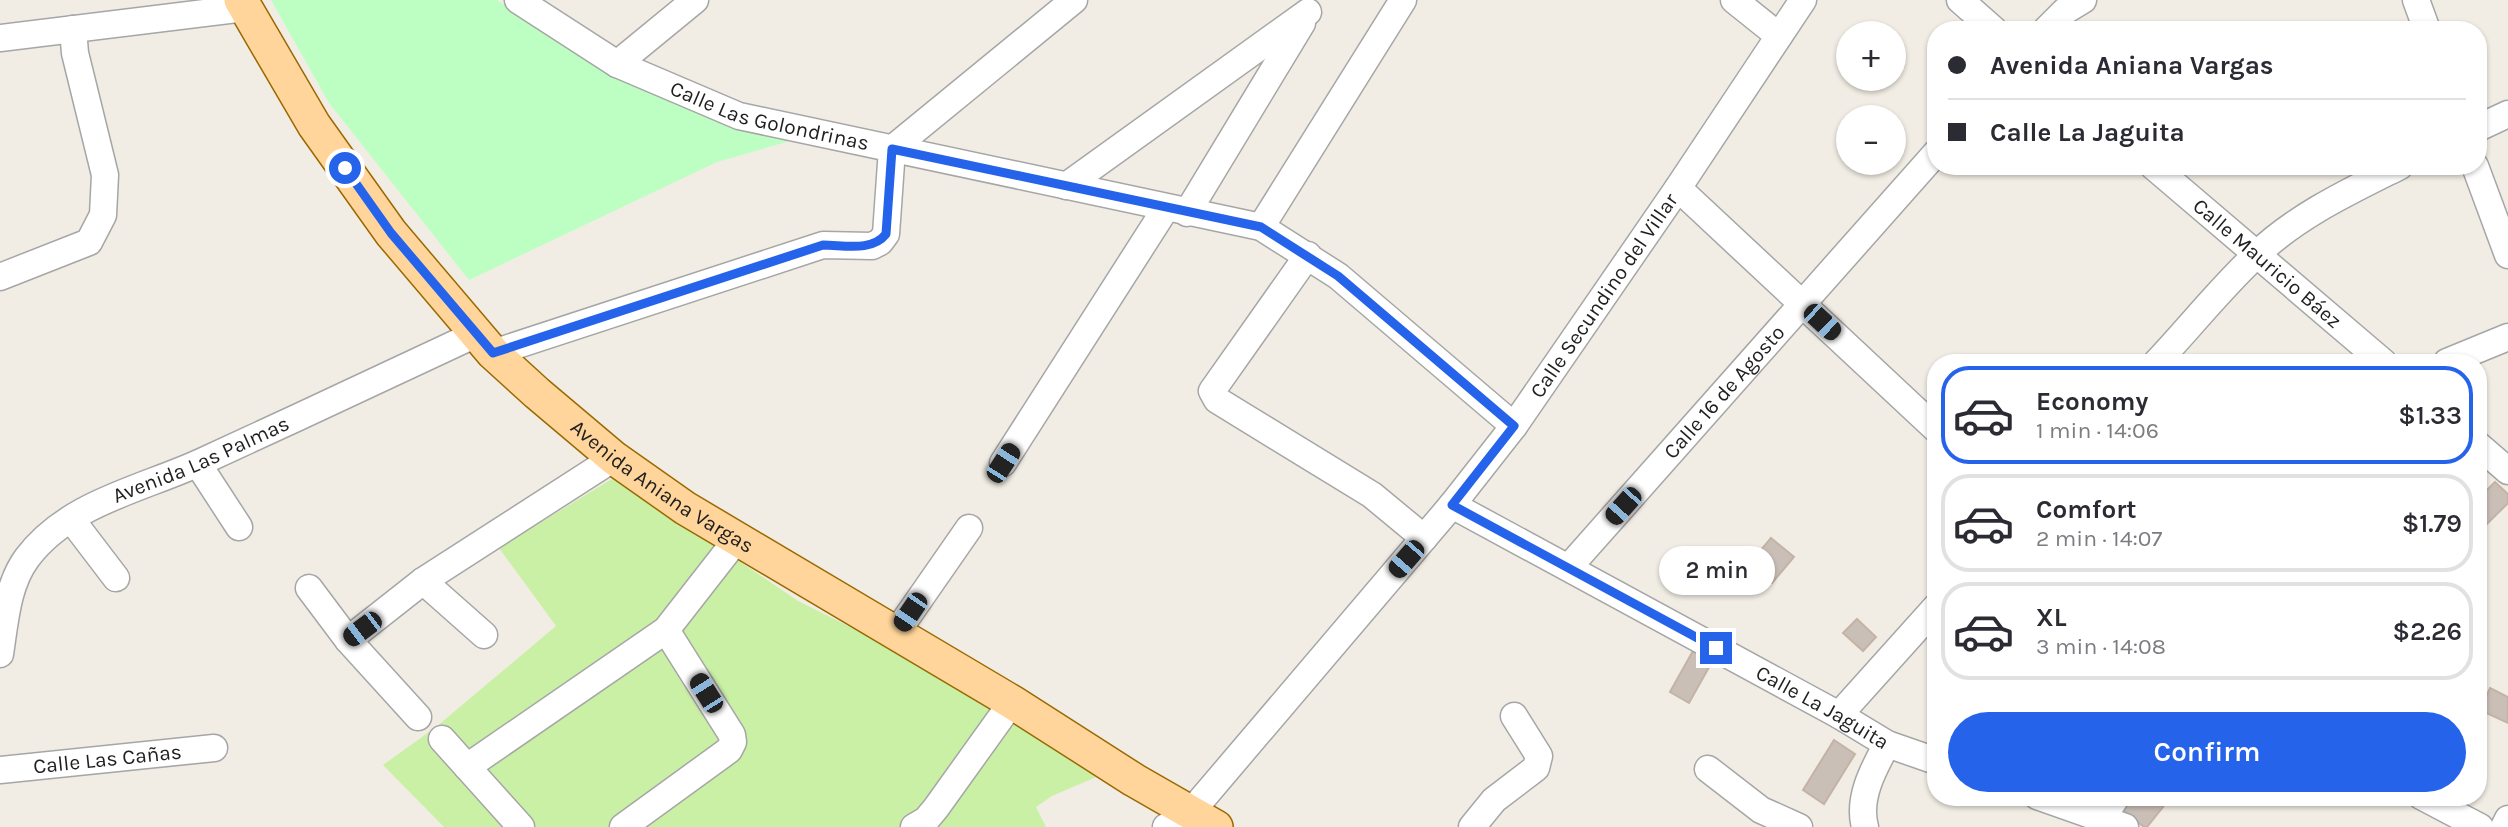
<!DOCTYPE html>
<html lang="en">
<head>
<meta charset="utf-8">
<style>
	:root { --surface:#fff; --page:#f7f7f7; --text:#2b2b33; --muted:#7c7c81; --line:#e1e1e2; --accent:#2563eb }
	body { margin:0; font-family:Karla,sans-serif; background:var(--page); color:var(--text); height:100vh; display:flex; flex-direction:column; font-size:26px; white-space:nowrap }
	* { box-sizing:border-box; margin:0 }
	p { font-size:23px; color:var(--muted) }
	.icon { flex:none; width:38px; height:38px; fill:none; stroke:currentColor; stroke-width:2; stroke-linecap:round; stroke-linejoin:round }
	.map { position:relative; flex:1; overflow:hidden }
	.details { position:absolute; left:1927px; top:354px; width:560px; height:452px; display:flex; flex-direction:column; background:var(--surface); border-radius:28px; box-shadow:0 2px 5px #0004 }
	.details>* { flex:none }
	.guide { position:absolute; left:1927px; top:21px; width:560px; height:154px; border-radius:28px; box-shadow:0 2px 5px #0004; display:grid; align-content:center; height:154px; padding:0 21px; background:var(--surface) }
	.fabs { position:absolute; left:1836px; top:21px; display:grid; gap:14px }
	.fabs a { display:grid; place-items:center; width:70px; height:70px; border-radius:50%; background:var(--surface); box-shadow:0 2px 5px #0004; font-size:35px }
	.end { position:absolute; width:32px; height:32px; margin:-16px; border:9px solid #2563eb; background:#fff; box-shadow:0 0 0 4px #fff }
	.from { border-radius:50% }
	.bubble { position:absolute; height:49px; border-radius:24px; background:var(--surface); box-shadow:0 2px 5px #0004; font-size:23px; font-weight:600; line-height:49px; text-align:center }
	.car { position:absolute; width:21px; height:42px; margin:-21px -10px; border-radius:9px; box-shadow:0 0 5px 2px #0007; background:linear-gradient(#222 24%,#8ab4d8 0 40%,#222 0 76%,#8ab4d8 0 86%,#222 0) }
	.guide b { display:flex; align-items:center; gap:24px; height:66px; font-size:26px }
	.guide b+b { border-top:2px solid var(--line) }
	.guide i { width:18px; height:18px; background:var(--text) }
	ul { padding:12px 0 0; list-style:none }
	li { display:flex; align-items:center; gap:21px; height:98px; margin:0 14px 10px; padding:0 7px; border:4px solid var(--line); border-radius:28px }
	li div { flex:1 }
	li b { display:block; font-size:26px }
	li em { font-style:normal; font-weight:600 }
	li.on { border-color:var(--accent) }
	li>.icon { width:63px; height:63px; stroke-width:1.5 }
	.action { display:flex; gap:14px; margin-top:auto; padding:14px 21px }
	.action a { flex:1; height:80px; border-radius:42px; background:var(--accent); color:#fff; font-size:28px; font-weight:600; line-height:80px; text-align:center }
	.map>svg:first-child { display:block }
	.grass { fill:#c9f0a5 }
	.park { fill:#bdffc3 }
	.building { fill:#c9bfb7; stroke:#c4b3a5; stroke-width:2 }
	.lines { fill:none; stroke-linecap:round; stroke-linejoin:round }
	.minor-casing { stroke:#a6a6a6; stroke-width:29 }
	.major-casing { stroke:#9a6900; stroke-width:36 }
	.minor { stroke:#fff; stroke-width:26 }
	.major { stroke:#ffd59b; stroke-width:33 }
	.route { stroke:#2563eb; stroke-width:9 }
	.labels { text-anchor:middle; stroke-width:6; stroke-linejoin:round; paint-order:stroke }
	.street-label { font-size:21px; fill:#1f1f1f; stroke:#fff }
</style>
</head>
<body>
<div class="map">
<svg width="2508" height="827" viewBox="0 0 2508 827">
	<rect width="100%" height="100%" fill="#f1ede4"/>
	<path class="grass" d="M615 477 798 601 985 694 1103 774 1052 796 1036 807 1046 827H444L383 765 436 727 556 626 499 548Z"/>
	<path class="park" d="M271 0H497L610 74 793 140 717 162 469 280 329 103Z"/>
	<path class="building" d="M2495 482 2508 494V503L2487 524 2478 516V499Z
		M1771 538 1794 557 1772 583 1749 564Z
		M1857 619 1876 637 1863 651 1843 633Z
		M1694 649 1713 660 1689 703 1670 692Z
		M2490 688 2508 697V723L2480 710Z
		M1834 740 1855 754 1824 804 1803 790Z
		M2134 796H2160L2167 802 2147 827H2144L2123 810Z"/>
	<g class="lines">
		<defs>
			<g id="minor">
				<path id="s1" d="M518 0 617 64 739 116 1261 227 1338 276 1514 426"/>
				<path d="M1734 0 1779 36"/>
				<path d="M1960 0 1994 30"/>
				<path d="M2416 0 2427 30"/>
				<path d="M2046 30 2065 11 2083 0"/>
				<path d="M0 38 245 8"/>
				<path d="M617 64 695 0"/>
				<path d="M2478 128 2508 114"/>
				<path id="s2" d="M2153 166 2383 362"/>
				<path d="M2475 166 2508 255"/>
				<path d="M1066 186 1308 12"/>
				<path d="M1678 188 1936 429"/>
				<path d="M1187 213 1302 23"/>
				<path d="M1261 227 1403 0"/>
				<path d="M1308 255 1212 391 1217 400 1372 495 1424 538"/>
				<path d="M0 277 89 242 103 215 105 175 75 53 73 29"/>
				<path d="M493 353 823 245 872 246 880 242 886 234 892 149 1074 0"/>
				<path d="M2157 362C2190 327 2220 289 2255 256 2296 216 2350 191 2400 166"/>
				<path d="M2447 362 2508 337"/>
				<path d="M2478 445 2508 471"/>
				<path d="M1003 463 1166 208"/>
				<path d="M198 464 239 527"/>
				<path id="s3" d="M1452 505 1839 715 1887 744 1936 761"/>
				<path d="M71 519 116 578"/>
				<path id="s4" d="M1569 567 1936 153"/>
				<path d="M423 581 484 635"/>
				<path d="M309 588 348 640 418 717"/>
				<path d="M896 633 969 528"/>
				<path d="M348 640 423 581 614 458"/>
				<path id="s5" d="M0 654C5 622 7 585 27 558 68 503 142 489 201 462 293 420 384 377 476 334"/>
				<path d="M1839 715 1936 607"/>
				<path d="M442 739 521 827"/>
				<path d="M467 767 666 630 737 539"/>
				<path d="M1708 769 1761 810 1799 827"/>
				<path id="s6" d="M0 770 214 748"/>
				<path d="M2037 796 2125 827"/>
				<path d="M2421 796 2480 827"/>
				<path d="M2102 819 2117 796"/>
				<path d="M623 827 729 750 733 742 732 735 666 630"/>
				<path d="M914 827 926 820 936 808 1012 702"/>
				<path id="s7" d="M1166 827 1191 812 1452 505 1514 426 1678 188 1803 0"/>
				<path d="M1472 827 1494 800 1536 768 1539 756 1514 716"/>
				<path d="M1865 827C1857 798 1874 768 1887 744"/>
				<path d="M2504 827 2508 819"/>
			</g>
			<g id="major">
				<path id="s8" d="M241 0 314 125 391 233 493 353 537 393 614 458 685 508 1012 702 1134 780 1216 827"/>
			</g>
		</defs>
		<use href="#minor" class="minor-casing"/>
		<use href="#major" class="major-casing"/>
		<use href="#minor" class="minor"/>
		<use href="#major" class="major"/>
	</g>
	<g class="lines">
		<path class="route" d="M345 168 391 233 493 353 823 245C844 245 872 252 886 234L892 149 1261 227 1338 276 1514 426 1452 505 1716 648"/>
	</g>
	<g class="labels">
		<g class="street-label">
			<text dy="7" stroke="none"><textPath href="#s1" startOffset="280">Calle Las Golondrinas</textPath></text>
			<text dy="7" stroke="none"><textPath href="#s2" startOffset="150">Calle Mauricio Báez</textPath></text>
			<text dy="7" stroke="none"><textPath href="#s7" startOffset="691">Calle Secundino del Villar</textPath></text>
			<text dy="7" stroke="none"><textPath href="#s4" startOffset="234">Calle 16 de Agosto</textPath></text>
			<text dy="7" stroke="none"><textPath href="#s5" startOffset="303">Avenida Las Palmas</textPath></text>
			<text dy="7" stroke="none"><textPath href="#s8" startOffset="651">Avenida Aniana Vargas</textPath></text>
			<text dy="7" stroke="none"><textPath href="#s3" startOffset="422">Calle La Jaguita</textPath></text>
			<text dy="7" stroke="none"><textPath href="#s6" startOffset="108">Calle Las Cañas</textPath></text>
		</g>
	</g>
</svg>
<div class="fabs">
<a>+</a>
<a>−</a>
</div>
<i class="end from" style="left:345px;top:168px"></i>
<i class="end" style="left:1716px;top:648px"></i>
<div class="bubble" style="left:1659px;top:546px;width:116px">2 min</div>
<i class="car" style="left:1822px;top:322px;rotate:133deg"></i>
<i class="car" style="left:1003px;top:463px;rotate:33deg"></i>
<i class="car" style="left:1623px;top:506px;rotate:222deg"></i>
<i class="car" style="left:1406px;top:559px;rotate:221deg"></i>
<i class="car" style="left:910px;top:612px;rotate:214deg"></i>
<i class="car" style="left:362px;top:629px;rotate:233deg"></i>
<i class="car" style="left:706px;top:693px;rotate:328deg"></i>
<div class="guide">
<b><i class="from"></i>Avenida Aniana Vargas</b>
<b><i></i>Calle La Jaguita</b>
</div>
<section class="details">
<ul>
<li class="on"><svg class="icon" aria-label="car" viewBox="0 0 24 24"><path d="M5 17H2v-5l4-1 3-4h7l3 4 3 1v5h-3M9 17h6M6 11h13"/><circle cx="7" cy="17" r="2"/><circle cx="17" cy="17" r="2"/></svg><div><b>Economy</b><p>1 min · 14:06</p></div><em>$1.33</em></li>
<li><svg class="icon" aria-label="car" viewBox="0 0 24 24"><path d="M5 17H2v-5l4-1 3-4h7l3 4 3 1v5h-3M9 17h6M6 11h13"/><circle cx="7" cy="17" r="2"/><circle cx="17" cy="17" r="2"/></svg><div><b>Comfort</b><p>2 min · 14:07</p></div><em>$1.79</em></li>
<li><svg class="icon" aria-label="car" viewBox="0 0 24 24"><path d="M5 17H2v-5l4-1 3-4h7l3 4 3 1v5h-3M9 17h6M6 11h13"/><circle cx="7" cy="17" r="2"/><circle cx="17" cy="17" r="2"/></svg><div><b>XL</b><p>3 min · 14:08</p></div><em>$2.26</em></li>
</ul>
<div class="action"><a>Confirm</a></div>
</section>
</div>
</body>
</html>
